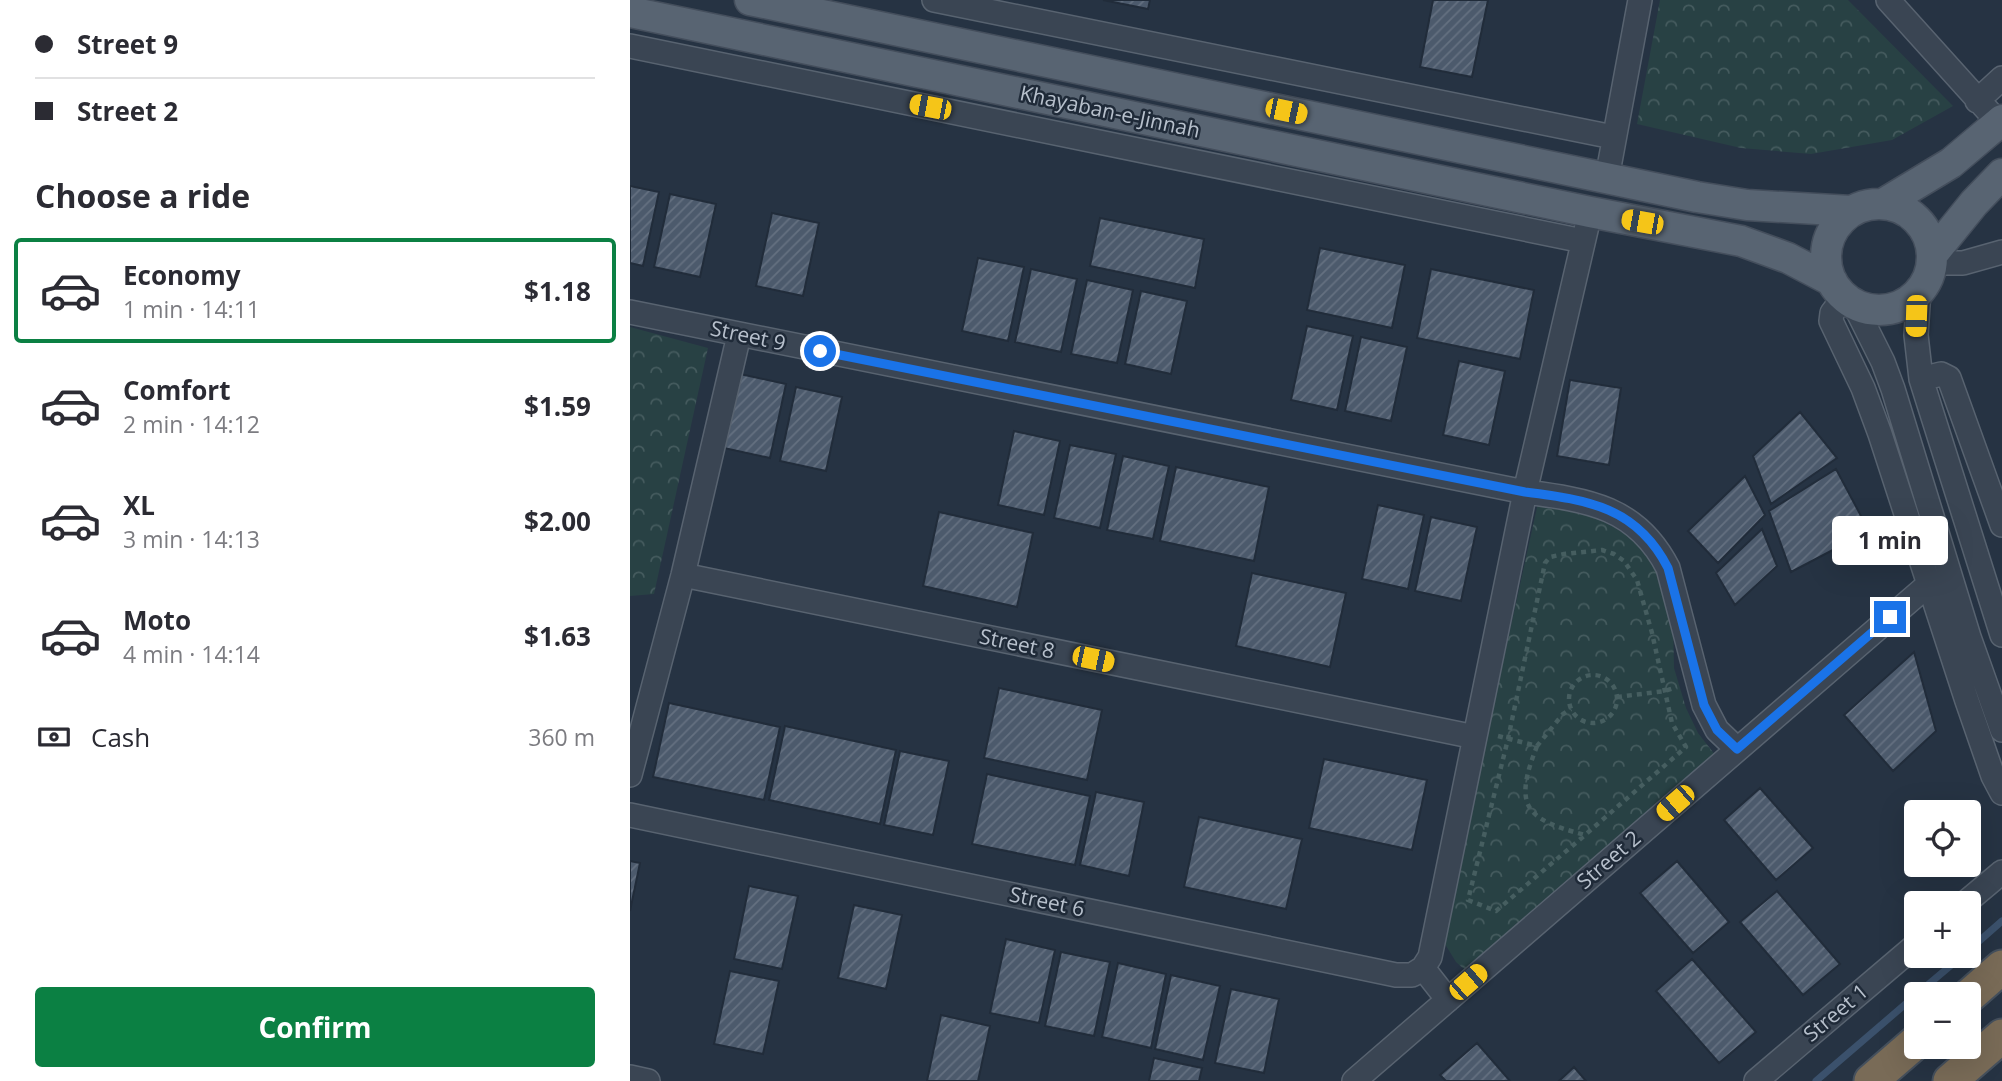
<!DOCTYPE html>
<html lang="en">
<head>
<meta charset="utf-8">
<style>
	:root { --surface:#fff; --page:#f2f2f3; --text:#2b2b33; --muted:#7c7c81; --line:#e1e1e2; --accent:#0b8043 }
	body { margin:0; font-family:"Open Sans",sans-serif; background:var(--page); color:var(--text); height:100vh; display:flex; flex-direction:column; font-size:26px; white-space:nowrap }
	* { box-sizing:border-box; margin:0 }
	p { font-size:23px; color:var(--muted) }
	.icon { flex:none; width:38px; height:38px; fill:none; stroke:currentColor; stroke-width:2; stroke-linecap:round; stroke-linejoin:round }
	.map { position:relative; flex:1; overflow:hidden }
	.side { display:flex; flex-direction:column; background:var(--surface); width:630px }
	.side>* { flex:none }
	.hud { display:grid; align-content:center; height:154px; padding:0 35px; background:var(--surface) }
	.buttons { position:absolute; left:1274px; top:800px; display:grid; gap:14px }
	.buttons a { display:grid; place-items:center; width:77px; height:77px; border-radius:7px; background:var(--surface); box-shadow:0 7px 28px #0002; font-size:35px }
	.end { position:absolute; width:32px; height:32px; margin:-16px; border:9px solid #1a73e8; background:#fff; box-shadow:0 0 0 4px #fff }
	.from { border-radius:50% }
	.bubble { position:absolute; height:49px; border-radius:7px; background:var(--surface); box-shadow:0 7px 28px #0002; font-size:23px; font-weight:700; line-height:49px; text-align:center }
	.car { position:absolute; width:21px; height:42px; margin:-21px -10px; border-radius:9px; box-shadow:0 0 5px 2px #0007; background:linear-gradient(#f5c518 24%,#345 0 40%,#f5c518 0 76%,#345 0 86%,#f5c518 0) }
	.hud b { display:flex; align-items:center; gap:24px; height:66px; font-size:26px }
	.hud b+b { border-top:2px solid var(--line) }
	.hud i { width:18px; height:18px; background:var(--text) }
	ul { padding:0; list-style:none }
	li { display:flex; align-items:center; gap:21px; height:105px; margin:0 14px 10px; padding:0 21px; border:4px solid transparent; border-radius:7px }
	li div { flex:1 }
	li b { display:block; font-size:26px }
	li em { font-style:normal; font-weight:700 }
	li.current { border-color:var(--accent) }
	li>.icon { width:63px; height:63px; stroke-width:1.5 }
	h2 { padding:0 35px; font-size:32px; line-height:84px }
	.pay { display:flex; align-items:center; gap:18px; height:77px; padding:0 35px; font-size:26px }
	.pay p { margin-inline-start:auto }
	.button { display:flex; gap:14px; margin-top:auto; padding:14px 35px }
	.button a { flex:1; height:80px; border-radius:7px; background:var(--accent); color:#fff; font-size:28px; font-weight:700; line-height:80px; text-align:center }
	main { display:flex; flex:1; min-height:0 }
	.map>svg:first-child { display:block }
	.park { fill:url(#park-crowns) }
	.lines { fill:none; stroke-linecap:round; stroke-linejoin:round }
	.stream { stroke:#3b516c; stroke-width:7 }
	.building { fill:url(#building-hatch); stroke:#212c3a; stroke-width:2 }
	.minor-casing { stroke:#586370; stroke-width:26 }
	.major-casing { stroke:#444e5c; stroke-width:33 }
	.highway-casing { stroke:#45505d; stroke-width:37 }
	.path { stroke:#465e60; stroke-width:4.5; stroke-dasharray:5 5; stroke-linecap:butt }
	.minor { stroke:#3a4553; stroke-width:23 }
	.major { stroke:#586472; stroke-width:30 }
	.highway { stroke:#796b57; stroke-width:33 }
	.route { stroke:#1a73e8; stroke-width:9 }
	.labels { text-anchor:middle; stroke-width:5; stroke-linejoin:round; paint-order:stroke }
	.street-label { font-size:21px; fill:#b7c0cc; stroke:#1f2a38 }
</style>
</head>
<body>
<main>
<section class="side">
<div class="hud">
<b><i class="from"></i>Street 9</b>
<b><i></i>Street 2</b>
</div>
<h2>Choose a ride</h2>
<ul>
<li class="current"><svg class="icon" aria-label="car" viewBox="0 0 24 24"><path d="M5 17H2v-5l4-1 3-4h7l3 4 3 1v5h-3M9 17h6M6 11h13"/><circle cx="7" cy="17" r="2"/><circle cx="17" cy="17" r="2"/></svg><div><b>Economy</b><p>1 min · 14:11</p></div><em>$1.18</em></li>
<li><svg class="icon" aria-label="car" viewBox="0 0 24 24"><path d="M5 17H2v-5l4-1 3-4h7l3 4 3 1v5h-3M9 17h6M6 11h13"/><circle cx="7" cy="17" r="2"/><circle cx="17" cy="17" r="2"/></svg><div><b>Comfort</b><p>2 min · 14:12</p></div><em>$1.59</em></li>
<li><svg class="icon" aria-label="car" viewBox="0 0 24 24"><path d="M5 17H2v-5l4-1 3-4h7l3 4 3 1v5h-3M9 17h6M6 11h13"/><circle cx="7" cy="17" r="2"/><circle cx="17" cy="17" r="2"/></svg><div><b>XL</b><p>3 min · 14:13</p></div><em>$2.00</em></li>
<li><svg class="icon" aria-label="car" viewBox="0 0 24 24"><path d="M5 17H2v-5l4-1 3-4h7l3 4 3 1v5h-3M9 17h6M6 11h13"/><circle cx="7" cy="17" r="2"/><circle cx="17" cy="17" r="2"/></svg><div><b>Moto</b><p>4 min · 14:14</p></div><em>$1.63</em></li>
</ul>
<div class="pay"><svg class="icon" aria-label="cash" viewBox="0 0 24 24"><path d="M3 7h18v10H3z"/><circle cx="12" cy="12" r="2"/></svg>Cash<p>360 m</p></div>
<div class="button"><a>Confirm</a></div>
</section>
<div class="map">
<svg width="1372" height="1081" viewBox="0 0 1372 1081">
	<defs>
		<pattern id="park-crowns" width="20" height="18" patternUnits="userSpaceOnUse" patternTransform="scale(1.75)"><rect width="20" height="18" fill="#284144"/><path d="M2 6a3 3 0 1 1 6 0M12 15a3 3 0 1 1 6 0" fill="none" stroke="#455b5e"/></pattern>
		<pattern id="building-hatch" width="6" height="6" patternUnits="userSpaceOnUse" patternTransform="scale(1.75)"><rect width="6" height="6" fill="#4c5a6c"/><path d="M-1 1l2-2M0 6l6-6M5 7l2-2" fill="none" stroke="#647080"/></pattern>
	</defs>
	<rect width="100%" height="100%" fill="#263343"/>
	<path class="park" d="M1030 0H1218L1323 106 1262 140 1181 154 1111 148 1007 124Z
		M0 327 78 348 24 594 0 596Z
		M908 503 936 506 971 520 1002 538 1028 566 1043 624 1044 668 1056 708 1068 733 1086 756 835 970 826 962 812 939Z"/>
	<g class="lines">
		<path class="stream" d="M1339 950 1372 921
			M1287 994 1332 956
			M1186 1081 1286 995"/>
	</g>
	<path class="building" d="M473 0H520L518 9Z
		M803 0H858L842 77 790 67Z
		M0 186 29 192 13 266 0 263Z
		M40 194 86 204 70 277 24 267Z
		M142 213 189 223 173 296 126 286Z
		M470 218 574 239 565 288 460 266Z
		M690 248 775 265 762 328 677 310Z
		M348 258 394 267 378 341 332 331Z
		M401 269 447 279 431 352 385 342Z
		M801 269 904 290 890 359 787 338Z
		M457 280 503 290 487 363 441 354Z
		M511 291 557 301 541 374 495 364Z
		M677 326 723 336 707 410 661 400Z
		M731 337 777 347 761 421 715 411Z
		M829 361 875 371 859 445 813 435Z
		M110 374 156 384 140 458 94 448Z
		M940 380 991 388 979 465 927 456Z
		M166 387 212 397 196 471 150 461Z
		M1170 412 1207 458 1141 504 1123 456Z
		M384 431 430 441 414 515 368 505Z
		M440 445 486 454 470 528 424 518Z
		M493 456 539 466 523 539 477 530Z
		M546 467 639 487 624 561 530 541Z
		M1206 469 1239 531 1161 572 1139 511Z
		M1115 476 1135 515 1088 563 1058 531Z
		M748 505 794 515 778 589 732 579Z
		M309 512 403 533 387 607 293 586Z
		M801 517 847 527 831 601 785 591Z
		M1132 529 1147 566 1105 605 1086 573Z
		M622 573 716 593 700 667 606 646Z
		M1284 652 1306 731 1263 771 1214 715Z
		M369 688 472 710 457 780 354 758Z
		M39 703 150 727 134 800 23 777Z
		M155 726 266 750 250 824 139 800Z
		M270 751 319 761 303 835 254 825Z
		M694 759 797 780 782 850 679 828Z
		M357 774 460 796 445 865 342 844Z
		M1130 788 1183 848 1146 880 1094 820Z
		M466 792 514 802 499 876 450 865Z
		M569 817 672 839 656 909 554 887Z
		M0 861 10 863 0 911Z
		M1047 861 1099 922 1063 953 1010 893Z
		M119 886 168 896 152 969 104 959Z
		M1147 891 1210 964 1173 995 1110 922Z
		M224 905 272 915 256 989 208 978Z
		M376 939 425 950 409 1023 360 1013Z
		M431 952 480 962 464 1036 415 1026Z
		M1062 959 1126 1032 1089 1063 1026 991Z
		M488 963 536 974 521 1048 472 1037Z
		M100 971 149 981 133 1054 84 1044Z
		M541 975 590 986 573 1060 525 1049Z
		M601 989 649 999 634 1073 585 1063Z
		M311 1015 360 1026 348 1081H297Z
		M847 1043 880 1081H816L810 1075Z
		M524 1058 572 1068 569 1081H519Z
		M944 1067 956 1081H929Z"/>
	<g class="lines">
		<defs>
			<path id="minor" d="M304 0 983 137
				M1258 0 1369 123
				M0 46 953 241
				M1347 101 1372 78
				M977 178 1010 0
				M1301 263H1333L1372 252
				M1289 291 1286 335 1291 379 1372 635
				M1214 297 1202 313 1201 321 1233 388 1250 434 1337 701 1363 776 1372 793
				M1224 304 1253 362 1263 389 1339 637 1372 730
				M0 312 895 492C958 500 1007 507 1038 568L1074 705 1087 730 1107 749
				M1291 379 1311 374 1319 378 1372 525
				M53 575 845 737
				M0 775 53 575 109 335
				M0 815 766 975H782L793 968 818 1000
				M1335 903 1372 872
				M793 968 800 957 895 492 957 226
				M0 1077 18 1081
				M724 1081 1299 584
				M1126 1081 1286 945"/>
			<path id="major" d="M120 0 1067 197 1117 205 1221 211
				M0 12 960 212 1111 241 1158 258 1202 281
				M1253 204 1321 163 1372 120
				M1196 257a53 53 0 1 1 106 0a53 53 0 1 1-106 0Z
				M1302 255 1344 203 1372 174"/>
			<path id="highway" d="M1339 996 1372 967
				M1241 1081 1286 1042
				M1320 1081 1372 1036"/>
		</defs>
		<use href="#minor" class="minor-casing"/>
		<use href="#major" class="major-casing"/>
		<use href="#highway" class="highway-casing"/>
		<path class="path" d="M939 699a24 24 0 1 1 48 0a24 24 0 1 1-48 0Z
			M987 697 1035 691 1047 687
			M868 736 907 746 933 714 941 709
			M907 746C883 807 895 819 955 835L1056 747 1042 723 1022 633 1007 580 994 561 984 554 972 550 934 554 920 557 915 563 878 739 838 900 866 911 955 835"/>
		<use href="#minor" class="minor"/>
		<use href="#major" class="major"/>
		<use href="#highway" class="highway"/>
	</g>
	<g class="lines">
		<path class="route" d="M190 351 895 492C958 500 1007 507 1038 568L1074 705 1087 730 1107 749 1260 617"/>
	</g>
	<g class="labels">
		<g class="street-label">
			<text transform="translate(480 112) rotate(12)" y="7">Khayaban-e-Jinnah</text>
			<text transform="translate(118 336) rotate(12)" y="7">Street 9</text>
			<text transform="translate(387 644) rotate(12)" y="7">Street 8</text>
			<text transform="translate(979 860) rotate(-41)" y="7">Street 2</text>
			<text transform="translate(417 902) rotate(12)" y="7">Street 6</text>
			<text transform="translate(1206 1013) rotate(-40)" y="7">Street 1</text>
		</g>
	</g>
</svg>
<div class="buttons">
<a><svg class="icon" aria-label="locate" viewBox="0 0 24 24"><circle cx="12" cy="12" r="6"/><path d="M12 2v4M12 18v4M2 12h4M18 12h4"/></svg></a>
<a>+</a>
<a>−</a>
</div>
<i class="end from" style="left:190px;top:351px"></i>
<i class="end" style="left:1260px;top:617px"></i>
<div class="bubble" style="left:1202px;top:516px;width:116px">1 min</div>
<i class="car" style="left:300px;top:107px;rotate:281deg"></i>
<i class="car" style="left:656px;top:111px;rotate:102deg"></i>
<i class="car" style="left:1012px;top:222px;rotate:280deg"></i>
<i class="car" style="left:1286px;top:316px;rotate:182deg"></i>
<i class="car" style="left:463px;top:659px;rotate:102deg"></i>
<i class="car" style="left:1045px;top:803px;rotate:229deg"></i>
<i class="car" style="left:838px;top:982px;rotate:49deg"></i>
</div>
</main>
</body>
</html>
